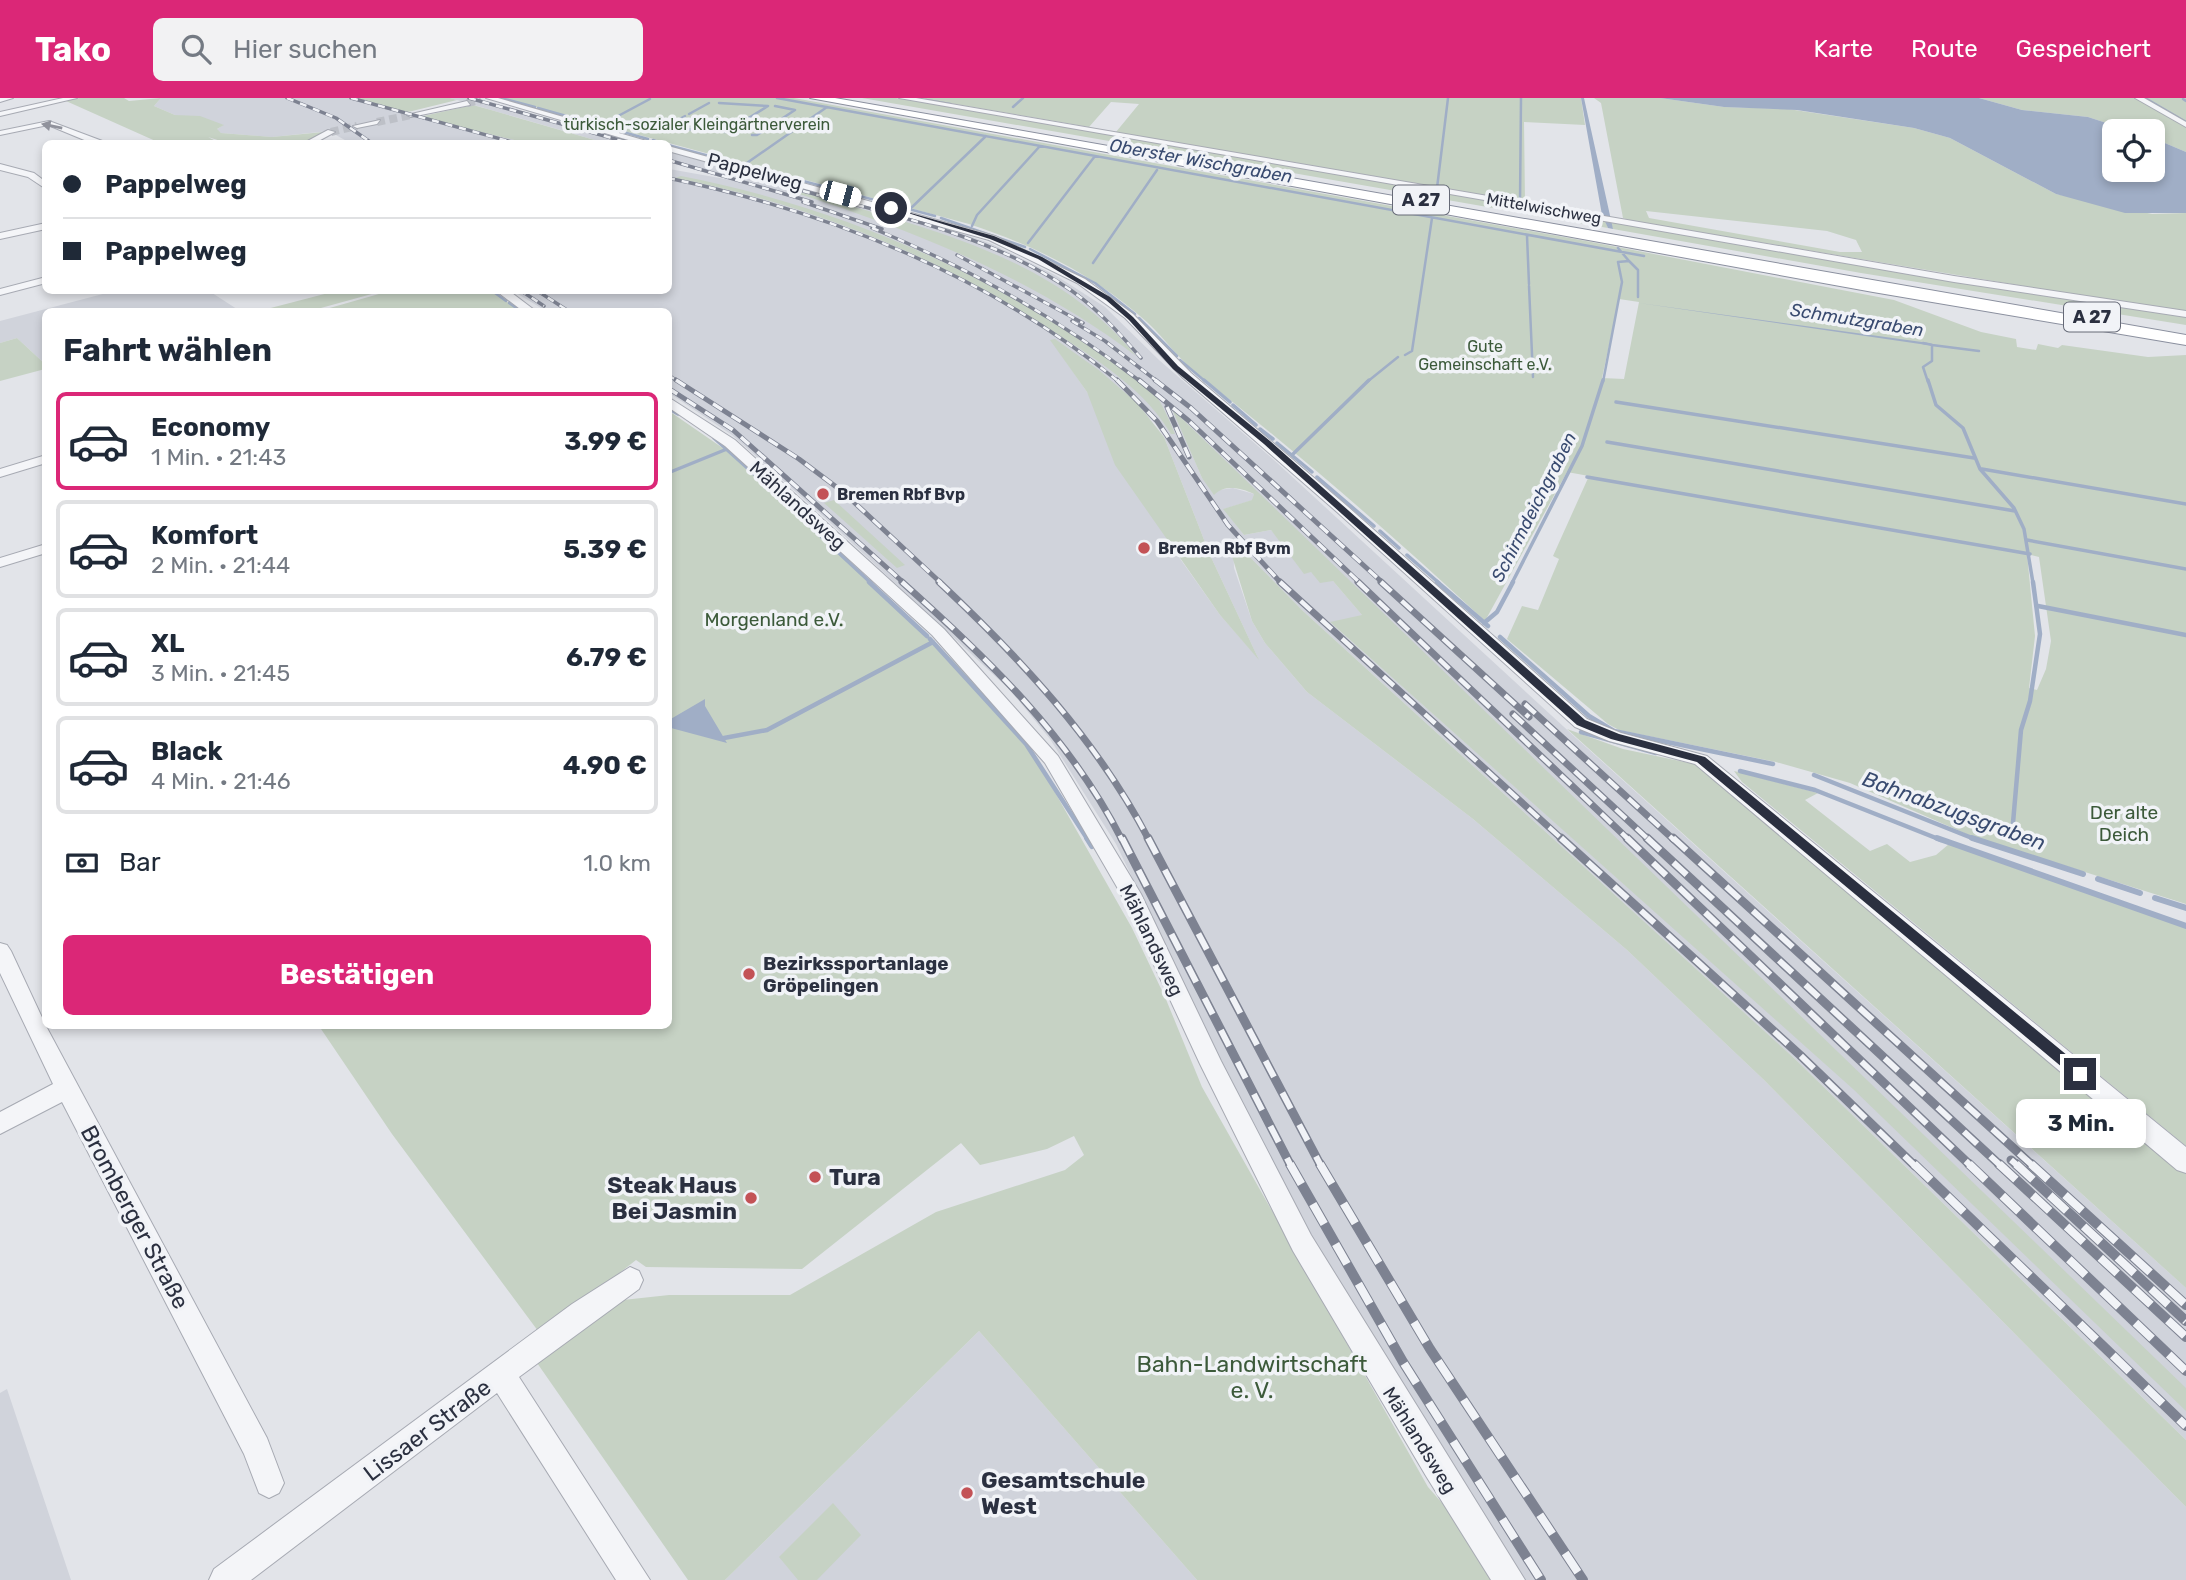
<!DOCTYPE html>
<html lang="de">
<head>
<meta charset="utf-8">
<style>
	:root { --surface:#fff; --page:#f2f2f3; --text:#1f2937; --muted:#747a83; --line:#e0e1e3; --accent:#db2777 }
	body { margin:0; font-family:Rubik,sans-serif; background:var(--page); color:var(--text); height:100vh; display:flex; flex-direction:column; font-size:26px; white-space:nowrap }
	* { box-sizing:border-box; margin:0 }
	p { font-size:23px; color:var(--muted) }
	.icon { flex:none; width:38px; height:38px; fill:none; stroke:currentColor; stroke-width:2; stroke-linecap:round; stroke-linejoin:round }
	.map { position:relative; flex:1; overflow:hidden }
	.side { position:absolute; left:42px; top:210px; width:630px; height:721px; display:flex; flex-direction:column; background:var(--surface); border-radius:10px; box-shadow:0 4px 10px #0003 }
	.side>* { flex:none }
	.guide { position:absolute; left:42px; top:42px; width:630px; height:154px; border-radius:10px; box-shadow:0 4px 10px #0003; display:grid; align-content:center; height:154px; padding:0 21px; background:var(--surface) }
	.buttons { position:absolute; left:2102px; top:21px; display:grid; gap:14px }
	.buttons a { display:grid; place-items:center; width:63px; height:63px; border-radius:10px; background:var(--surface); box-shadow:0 4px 10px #0003; font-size:35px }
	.end { position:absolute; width:32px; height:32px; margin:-16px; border:9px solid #2b3040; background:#fff; box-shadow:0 0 0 4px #fff }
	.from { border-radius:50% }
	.bubble { position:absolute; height:49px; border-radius:10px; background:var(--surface); box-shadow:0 4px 10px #0003; font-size:23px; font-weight:700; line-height:49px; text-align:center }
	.car { position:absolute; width:21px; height:42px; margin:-21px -10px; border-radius:9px; box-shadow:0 0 5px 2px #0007; background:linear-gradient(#fff 24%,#345 0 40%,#fff 0 76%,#345 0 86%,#fff 0) }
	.guide b { display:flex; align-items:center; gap:24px; height:66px; font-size:26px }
	.guide b+b { border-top:2px solid var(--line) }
	.guide i { width:18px; height:18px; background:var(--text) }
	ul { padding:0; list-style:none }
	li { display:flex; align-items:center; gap:21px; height:98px; margin:0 14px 10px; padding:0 7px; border:4px solid var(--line); border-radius:10px }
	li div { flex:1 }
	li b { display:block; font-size:26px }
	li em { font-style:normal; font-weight:700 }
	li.active { border-color:var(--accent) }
	li>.icon { width:63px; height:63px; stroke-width:1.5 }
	h2 { padding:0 21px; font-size:32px; line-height:84px }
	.pay { display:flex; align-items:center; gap:18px; height:77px; padding:0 21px; font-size:26px }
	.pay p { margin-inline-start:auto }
	.cta { display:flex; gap:14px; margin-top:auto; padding:14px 21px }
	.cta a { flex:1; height:80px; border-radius:10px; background:var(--accent); color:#fff; font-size:28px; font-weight:700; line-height:80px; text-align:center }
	header { display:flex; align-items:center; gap:42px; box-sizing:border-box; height:98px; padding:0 35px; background:var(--accent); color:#fff }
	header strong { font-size:33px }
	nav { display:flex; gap:38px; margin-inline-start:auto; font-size:24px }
	.search { width:490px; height:63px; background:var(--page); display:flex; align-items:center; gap:18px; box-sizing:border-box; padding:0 24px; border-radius:10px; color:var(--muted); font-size:26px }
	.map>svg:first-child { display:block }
	.built { fill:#d0d3db; fill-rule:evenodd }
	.green { fill:#c6d2c4; fill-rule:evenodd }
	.water { fill:#a0aec6 }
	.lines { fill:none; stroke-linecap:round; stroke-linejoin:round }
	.stream-far3 { stroke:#a0aec6; stroke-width:2.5 }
	.stream-far2 { stroke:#a0aec6; stroke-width:3.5 }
	.stream-far1 { stroke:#a0aec6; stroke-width:4.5 }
	.stream { stroke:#a0aec6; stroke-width:6 }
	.minor-tunnel { stroke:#bdc0c7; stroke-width:8; stroke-dasharray:8 4.5; stroke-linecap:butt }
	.minor-casing { stroke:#a7aab3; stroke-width:2 }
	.highway-casing { stroke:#8b909f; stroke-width:2 }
	.minor { fill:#f4f5f8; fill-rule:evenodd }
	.highway { fill:#fff; fill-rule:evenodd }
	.rail-far4-casing { stroke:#7d8291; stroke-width:3.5 }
	.rail-far3-casing { stroke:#7d8291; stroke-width:5 }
	.rail-far2-casing { stroke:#7d8291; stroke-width:7 }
	.rail-far1-casing { stroke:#7d8291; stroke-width:9 }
	.rail-casing { stroke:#7d8291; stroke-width:10 }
	.rail-far4 { stroke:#f1f3f7; stroke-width:2.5; stroke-dasharray:7; stroke-linecap:butt }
	.rail-far3 { stroke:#f1f3f7; stroke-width:3.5; stroke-dasharray:11; stroke-linecap:butt }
	.rail-far2 { stroke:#f1f3f7; stroke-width:4.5; stroke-dasharray:14; stroke-linecap:butt }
	.rail-far1 { stroke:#f1f3f7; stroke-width:6; stroke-dasharray:18; stroke-linecap:butt }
	.rail { stroke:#f1f3f7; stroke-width:8; stroke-dasharray:23; stroke-linecap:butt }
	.oneway { fill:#90929c }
	.route { fill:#2b3040 }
	.poi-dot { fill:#c35256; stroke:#f1f3f7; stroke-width:2.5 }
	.labels { text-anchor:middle; stroke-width:7; stroke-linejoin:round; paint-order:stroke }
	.far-park-label { font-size:16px; fill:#3c5a3a; stroke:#f1f3f7 }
	.far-street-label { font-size:16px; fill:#2b3040; stroke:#f1f3f7 }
	.far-poi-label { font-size:16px; font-weight:bold; fill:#2b3040; stroke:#f1f3f7; text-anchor:start }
	.far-water-label { font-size:18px; font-style:italic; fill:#394b70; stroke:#f1f3f7 }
	.shield { fill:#f1f3f7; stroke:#666a77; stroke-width:2 }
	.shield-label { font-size:18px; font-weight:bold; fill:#2b3040 }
	.street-label { font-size:19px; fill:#2b3040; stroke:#f1f3f7 }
	.park-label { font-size:19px; fill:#3c5a3a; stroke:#f1f3f7 }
	.poi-label { font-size:19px; font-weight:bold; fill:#2b3040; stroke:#f1f3f7; text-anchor:start }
	.water-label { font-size:21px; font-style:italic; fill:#394b70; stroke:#f1f3f7 }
	.near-poi-label { font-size:23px; font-weight:bold; fill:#2b3040; stroke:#f1f3f7; text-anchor:start }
	.near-street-label { font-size:23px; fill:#2b3040; stroke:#f1f3f7 }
	.near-park-label { font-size:23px; fill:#3c5a3a; stroke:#f1f3f7 }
</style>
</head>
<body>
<header>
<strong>Tako</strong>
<div class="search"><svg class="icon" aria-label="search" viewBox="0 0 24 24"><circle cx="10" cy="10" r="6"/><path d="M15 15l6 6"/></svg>Hier suchen</div>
<nav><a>Karte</a><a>Route</a><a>Gespeichert</a></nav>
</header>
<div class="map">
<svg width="2186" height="1482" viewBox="0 0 2186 1482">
	<rect width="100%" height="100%" fill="#e2e4e9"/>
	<path class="built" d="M161 0H355L527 45H350L329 33 272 39 221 35 216 32 223 27 175 17 154 8Z
		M450 0H475L639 45H605Z
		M669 54 944 129 992 146 1055 177 1105 209 1159 262 1274 362 1576 640 2186 1190V1342L1795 961 1303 513 1233 442 1234 470 1252 523 1265 545 1307 594 1473 721 1627 852 1764 982 2186 1409V1482H1523L1302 1131 1116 746 1050 641 1010 592 825 420 732 337 669 295 668 214 546 213 513 193 668 192 669 71 731 82 669 64ZM1051 242 1155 325 1164 339 1210 457 1258 560 1220 517 1176 455 1087 294ZM1173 312 1431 564 1648 807 1331 525 1363 518 1333 483 1311 474 1271 432 1244 437 1224 411 1253 402 1254 396 1233 390 1219 392 1202 380Z
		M118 192 209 193 240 213 46 214 45 266 17 240 0 245V223Z
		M979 1233 1197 1482H725Z
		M7 1291 71 1482H0V1295Z"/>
	<path class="green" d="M79 0H124L129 3 161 0 154 8 175 17 200 18 224 27 217 31 221 35 272 39 323 34 302 46 227 45 208 39 220 45H160L66 3Z
		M355 0H450L457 2 404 15Z
		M502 0H794L1586 143 1894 202 1981 234 2016 241 2017 249 2036 252 2038 246 2058 250 2062 247 2148 259 2186 257V806L1971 738 1850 685 1776 664 1619 632 1608 626 1507 541 1522 508 1538 512 1559 461 1553 458 1589 378 1567 374 1485 523C1394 438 1298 355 1200 278 1180 263 1166 242 1148 225 1096 178 1036 148 969 126ZM1619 201 1639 204 1624 281 1602 280ZM2027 456 2039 459 2051 543 2046 571 2037 592 2029 590 2035 538Z
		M862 0H896L1605 122 1608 130Z
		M920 0H1581L1585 27 1524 24 1525 104 1116 34 1139 6 1111 4 1089 29Z
		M1594 0H1660L1724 9 1788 11 1914 30 1950 40 2056 96 2152 116 2186 115V215L1632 123 1623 120 1601 5ZM1646 113 1827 133 1856 142 1862 154H1840L1649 120Z
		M1979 0H2135L2186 29V54L2153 40 2152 33H2131L2088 19 2022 12Z
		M2143 0H2186V24Z
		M473 7 491 12 605 45H527L419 19Z
		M681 78C830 107 969 165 1095 252 1111 264 1143 281 1155 296 1162 306 1169 321 1175 336H1171C1147 295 1105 267 1065 241 947 162 815 107 675 80Z
		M803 94C923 130 1053 156 1136 258 1035 181 918 134 799 96Z
		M1610 123 2186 218V227L1861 175 1613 131Z
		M393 192 491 193 520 213H319Z
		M377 193 379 194 310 213H259L336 193Z
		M17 240 45 266V271L0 283V245Z
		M1055 241 1100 273 1137 305 1164 339 1210 457 1259 562 1220 517 1115 367 1087 294 1050 242Z
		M1172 311 2186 1290V1313L1853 991 1330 524 1362 517 1333 483 1320 485 1311 474 1304 476 1271 432 1244 437 1223 411 1252 402 1254 396C1241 390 1225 386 1214 397L1202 380Z
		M669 313 743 364 926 535 997 607 1040 668 1132 830 1165 899 1202 989 1428 1389 1478 1446 1501 1482H1197L979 1233 725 1482H688L535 1262 623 1202 669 1197H790L936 1114 1065 1072 1084 1057 1074 1038 1047 1051 980 1067 961 1045 802 1171 646 1169 636 1162 541 1237 392 1036 319 928H668Z
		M834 402 905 467 897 470 824 405Z
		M1227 442H1233L1303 513 1795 961 2186 1342V1409L1764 982 1627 852 1473 721 1307 594 1265 545 1252 523Z
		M1567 631 1623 651 1694 666 1715 679 2186 1075V1190Z
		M1734 673 1818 695 1805 702 1870 753 1887 746 1910 764 1936 757 1949 746 2186 829V1048L1742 684Z
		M833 1405 861 1437 817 1482H798L779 1459Z"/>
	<path class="water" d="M1581 0H1584L1613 131 1608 130 1602 117Z
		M1660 0H1979L2022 12 2088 19 2131 33H2114V72H2152L2153 40 2186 54V115H2125L2056 96 1950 40 1914 30 1797 12 1724 9Z
		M1639 205 1929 245 1933 246 1927 247Z
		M705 601V608L727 645 671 630 669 622Z"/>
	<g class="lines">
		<path class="stream-far3" d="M501 0 535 9
			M777 0 1644 158
			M2145 0 2186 24
			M650 1 605 25 664 30 685 18
			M2183 1 2186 3
			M926 2 950 6
			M1013 9 1023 0
			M538 10 648 41
			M689 16 709 5
			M673 30 726 34 768 8 719 5
			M752 37H757L795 12 775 8
			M653 42 664 46
			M668 47 766 73
			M744 67 827 9
			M773 75 935 118
			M1437 90 1448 0
			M1520 104 1521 0
			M910 111 986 38
			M941 120 1025 149
			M972 128 977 117 1040 48
			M1527 138 1529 186
			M1028 145 1095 58
			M1030 151 1095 185 1135 216
			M1629 163 1638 172V199
			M1093 165 1157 72
			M1529 188 1533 279
			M491 192 506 203
			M509 205 522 214
			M1139 220 1177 258
			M1923 245 1932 247V263L1923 269 1928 284
			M1932 247 1979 253
			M1405 257 1412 253 1432 120
			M1180 262 1206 284
			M1367 284 1398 259
			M1603 284 1622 184 1618 164 1629 163 1618 150"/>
		<path class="stream-far2" d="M1204 282 1230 304
			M1928 282 1936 307 1963 330 1980 371 2014 410 2024 431 2033 485
			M1616 304 1974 360
			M1233 307 1256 327
			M668 310 678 316
			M1260 331 1273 341
			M714 340 764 385
			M1607 344 2015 413
			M1277 345 1312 374
			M1292 357 1369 282
			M1982 371 2186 406
			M668 375 727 351
			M1317 379 1374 428
			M1587 379 2030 456
			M767 388 871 485
			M1380 433 1399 450
			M2027 442 2186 471
			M1407 457 1439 485
			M1512 485 1582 348 1603 282"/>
		<path class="stream-far1" d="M869 484 927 538
			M1437 484 1488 528
			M2038 508 2186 537
			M1484 525 1497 514 1513 484
			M1500 539 1589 618 1614 633 1773 666
			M930 541 1026 646 1088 742
			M1581 634 1656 655
			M724 640 767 632 933 544
			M1740 673 1815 692 1941 742
			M1814 677 1977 742
			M2013 725 2021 632 2030 603 2040 536 2033 484"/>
		<path class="stream" d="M1087 740 1092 748
			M1937 740 2186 828
			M1972 740 2083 776
			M2098 781 2140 795
			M2155 800 2186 810"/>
		<path class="minor-tunnel" d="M467 5 481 2
			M377 24 411 17
			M331 34 357 28"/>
		<defs>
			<path id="minor" d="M0 0H13L0 4Z
				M63 0H77L0 18V14Z
				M486 0H498L657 46H642Z
				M899 0H916L1954 178 2186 213V219L1954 184Z
				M2135 0H2144L2186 24V29Z
				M467 3 470 7 411 19 407 17Z
				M380 22 377 26 357 30 353 28Z
				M49 23 105 44 106 46H94L48 27 0 37V33Z
				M328 32 335 34 313 46H302Z
				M668 48 995 138 1085 181 1133 216 1191 275 1347 408 1587 621 1621 635 1707 658 2186 1049V1075L2177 1072 1695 666 1609 643 1575 629 1337 414 1183 280 1125 220 1077 185 989 142 668 53Z
				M0 66 34 75 46 84V91L28 79 0 72Z
				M46 125V131L0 141V135Z
				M46 179V185L0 197V191Z
				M495 192H508L537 214H524Z
				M668 299 735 342 944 531 1058 658 1141 796 1221 963 1311 1137 1525 1482H1491L1426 1378 1293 1153 1200 966 1121 796 1045 665 932 537 725 348 668 309Z
				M46 357V365L0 379V371Z
				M46 446V455L0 469V460Z
				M0 845 7 847 11 853 46 928 267 1340 284 1385 279 1395 269 1400 259 1395 244 1356 62 1004 0 1036V1014L53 986 0 875Z
				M630 1169 639 1173 643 1182 639 1191 519 1279 650 1482H616L497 1295 251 1482H209L214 1471 572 1206Z"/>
			<path id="highway" d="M810 0H835L2186 237V247L1873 194Z"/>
		</defs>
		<use href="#minor" class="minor-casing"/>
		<use href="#highway" class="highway-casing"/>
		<use href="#minor" class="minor"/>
		<use href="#highway" class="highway"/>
		<defs>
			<path id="rail-far4" d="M287 0 336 20 373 46
				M351 0 519 46
				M469 0 633 46
				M668 62 812 104
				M668 80C830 114 990 178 1119 284
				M803 93C894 117 993 138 1072 193 1099 212 1120 236 1141 260
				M803 104 882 131
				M872 130C969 170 1058 220 1141 284
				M957 157 1083 225
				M520 192 544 208
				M536 192 570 214
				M1072 223 1105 243 1158 284
				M668 277 679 284"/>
			<path id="rail-far3" d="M676 282 799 361 843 394 941 485
				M1117 282 1157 323 1228 427 1281 485
				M1139 282 1189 323 1360 485
				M1155 282 1191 310 1383 485
				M668 290 733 332 904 485
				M1167 309 1189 359"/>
			<path id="rail-far2" d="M902 484C987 560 1070 639 1122 742
				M939 484C1020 560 1097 642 1149 742
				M1280 484 1563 742
				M1358 484 1629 742
				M1381 484 1529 619
				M1525 606 1674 742
				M1513 616 1649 742"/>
			<path id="rail-far1" d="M1122 740 1291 1068
				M1148 740 1321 1068
				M1561 740 1800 957 1915 1068
				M1627 740 1971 1068
				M1647 740 2001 1068
				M1673 740 2033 1068
				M2011 1062 2018 1068"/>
			<path id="rail" d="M1290 1066 1403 1264 1541 1482
				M1320 1066 1430 1251 1583 1482
				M1914 1066 2186 1328
				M1969 1066 2186 1273
				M1999 1066 2186 1239
				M2016 1066 2186 1223
				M2031 1066 2186 1207"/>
		</defs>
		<use href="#rail-far4" class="rail-far4-casing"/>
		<use href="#rail-far3" class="rail-far3-casing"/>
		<use href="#rail-far2" class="rail-far2-casing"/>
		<use href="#rail-far1" class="rail-far1-casing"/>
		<use href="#rail" class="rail-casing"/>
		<use href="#rail-far4" class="rail-far4"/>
		<use href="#rail-far3" class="rail-far3"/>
		<use href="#rail-far2" class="rail-far2"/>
		<use href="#rail-far1" class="rail-far1"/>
		<use href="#rail" class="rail"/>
	</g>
	<defs><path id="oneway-solid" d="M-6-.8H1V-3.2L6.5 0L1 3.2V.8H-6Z" transform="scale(1.75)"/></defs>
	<use class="oneway" href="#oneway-solid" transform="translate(52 28) rotate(-168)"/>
	<path class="route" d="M889 109 994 138 1042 159 1110 199 1133 219 1178 268 1270 343 1585 622 1619 636 1705 659 2085 972V980H2075L1697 664 1611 641 1577 627 1264 346 1173 271 1129 222 1106 202 1038 161 990 141Z"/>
	<g class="poi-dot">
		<circle cx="823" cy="396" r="7"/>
		<circle cx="1144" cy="450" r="7"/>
		<circle cx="749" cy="876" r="7"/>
		<circle cx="815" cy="1079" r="7"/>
		<circle cx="751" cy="1100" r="7"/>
		<circle cx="967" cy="1395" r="7"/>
	</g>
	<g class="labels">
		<g class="far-park-label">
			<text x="697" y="32">türkisch-sozialer Kleingärtnerverein</text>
			<text x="1485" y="254">Gute<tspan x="1485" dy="18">Gemeinschaft e.V.</tspan></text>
		</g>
		<g class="far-street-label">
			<text transform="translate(1544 110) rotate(10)" y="6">Mittelwischweg</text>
		</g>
		<g class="far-poi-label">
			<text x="837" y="402">Bremen Rbf Bvp</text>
			<text x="1158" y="456">Bremen Rbf Bvm</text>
		</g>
		<g class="far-water-label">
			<text transform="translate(1201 63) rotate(10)" y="6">Oberster Wischgraben</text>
			<text transform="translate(1857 222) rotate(9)" y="6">Schmutzgraben</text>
			<text transform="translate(1534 409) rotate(-63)" y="6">Schirmdeichgraben</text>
		</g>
		<g class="shield">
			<rect x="1393" y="87.5" width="56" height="29" rx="5"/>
			<rect x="2064" y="204.5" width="56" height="29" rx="5"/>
		</g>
		<g class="shield-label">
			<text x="1421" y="108">A 27</text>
			<text x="2092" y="225">A 27</text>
		</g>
		<g class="street-label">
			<text transform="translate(755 73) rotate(15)" y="7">Pappelweg</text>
			<text transform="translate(798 407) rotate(42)" y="7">Mählandsweg</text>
			<text transform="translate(1152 842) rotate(64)" y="7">Mählandsweg</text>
			<text transform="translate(1420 1342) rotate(58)" y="7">Mählandsweg</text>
		</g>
		<g class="park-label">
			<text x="774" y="528">Morgenland e.V.</text>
			<text x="2124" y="721">Der alte<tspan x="2124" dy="22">Deich</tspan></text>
		</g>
		<g class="poi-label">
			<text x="763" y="872">Bezirkssportanlage<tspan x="763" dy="22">Gröpelingen</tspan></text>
		</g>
		<g class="water-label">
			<text transform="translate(1954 713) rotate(20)" y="7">Bahnabzugsgraben</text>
		</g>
		<g class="near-poi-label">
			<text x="829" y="1087">Tura</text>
			<text x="737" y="1095" text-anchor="end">Steak Haus<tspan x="737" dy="26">Bei Jasmin</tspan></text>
			<text x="981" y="1390">Gesamtschule<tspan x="981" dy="26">West</tspan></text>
		</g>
		<g class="near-street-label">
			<text transform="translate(135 1119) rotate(62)" y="8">Bromberger Straße</text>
			<text transform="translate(427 1332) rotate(-37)" y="8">Lissaer Straße</text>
		</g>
		<g class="near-park-label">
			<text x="1252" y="1274">Bahn-Landwirtschaft<tspan x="1252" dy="26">e. V.</tspan></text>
		</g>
	</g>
</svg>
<div class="buttons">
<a><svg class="icon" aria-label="locate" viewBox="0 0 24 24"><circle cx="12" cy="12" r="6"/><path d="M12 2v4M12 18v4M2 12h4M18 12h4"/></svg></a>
</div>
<i class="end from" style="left:891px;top:110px"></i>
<i class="end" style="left:2080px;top:976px"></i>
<div class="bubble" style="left:2016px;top:1001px;width:130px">3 Min.</div>
<i class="car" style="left:840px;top:96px;rotate:105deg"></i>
<div class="guide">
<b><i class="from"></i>Pappelweg</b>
<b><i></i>Pappelweg</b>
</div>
<section class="side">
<h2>Fahrt wählen</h2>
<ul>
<li class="active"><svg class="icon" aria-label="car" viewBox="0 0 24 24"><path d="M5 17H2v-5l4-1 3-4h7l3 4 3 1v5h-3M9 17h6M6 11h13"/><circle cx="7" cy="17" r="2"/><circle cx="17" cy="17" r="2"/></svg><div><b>Economy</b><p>1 Min. · 21:43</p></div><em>3.99 €</em></li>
<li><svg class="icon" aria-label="car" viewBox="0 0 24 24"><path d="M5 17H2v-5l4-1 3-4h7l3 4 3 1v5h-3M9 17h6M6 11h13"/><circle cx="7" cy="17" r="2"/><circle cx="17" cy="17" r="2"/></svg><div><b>Komfort</b><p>2 Min. · 21:44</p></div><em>5.39 €</em></li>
<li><svg class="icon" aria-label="car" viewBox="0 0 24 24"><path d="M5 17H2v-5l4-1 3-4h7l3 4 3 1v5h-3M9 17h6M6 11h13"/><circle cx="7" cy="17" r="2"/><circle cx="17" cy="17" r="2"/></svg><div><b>XL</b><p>3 Min. · 21:45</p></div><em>6.79 €</em></li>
<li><svg class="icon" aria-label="car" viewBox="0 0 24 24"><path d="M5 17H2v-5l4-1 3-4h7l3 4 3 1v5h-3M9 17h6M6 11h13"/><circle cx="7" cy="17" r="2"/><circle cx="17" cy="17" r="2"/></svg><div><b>Black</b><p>4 Min. · 21:46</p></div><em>4.90 €</em></li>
</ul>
<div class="pay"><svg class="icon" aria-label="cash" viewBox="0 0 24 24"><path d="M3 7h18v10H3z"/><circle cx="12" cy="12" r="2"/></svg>Bar<p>1.0 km</p></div>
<div class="cta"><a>Bestätigen</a></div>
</section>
</div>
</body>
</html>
